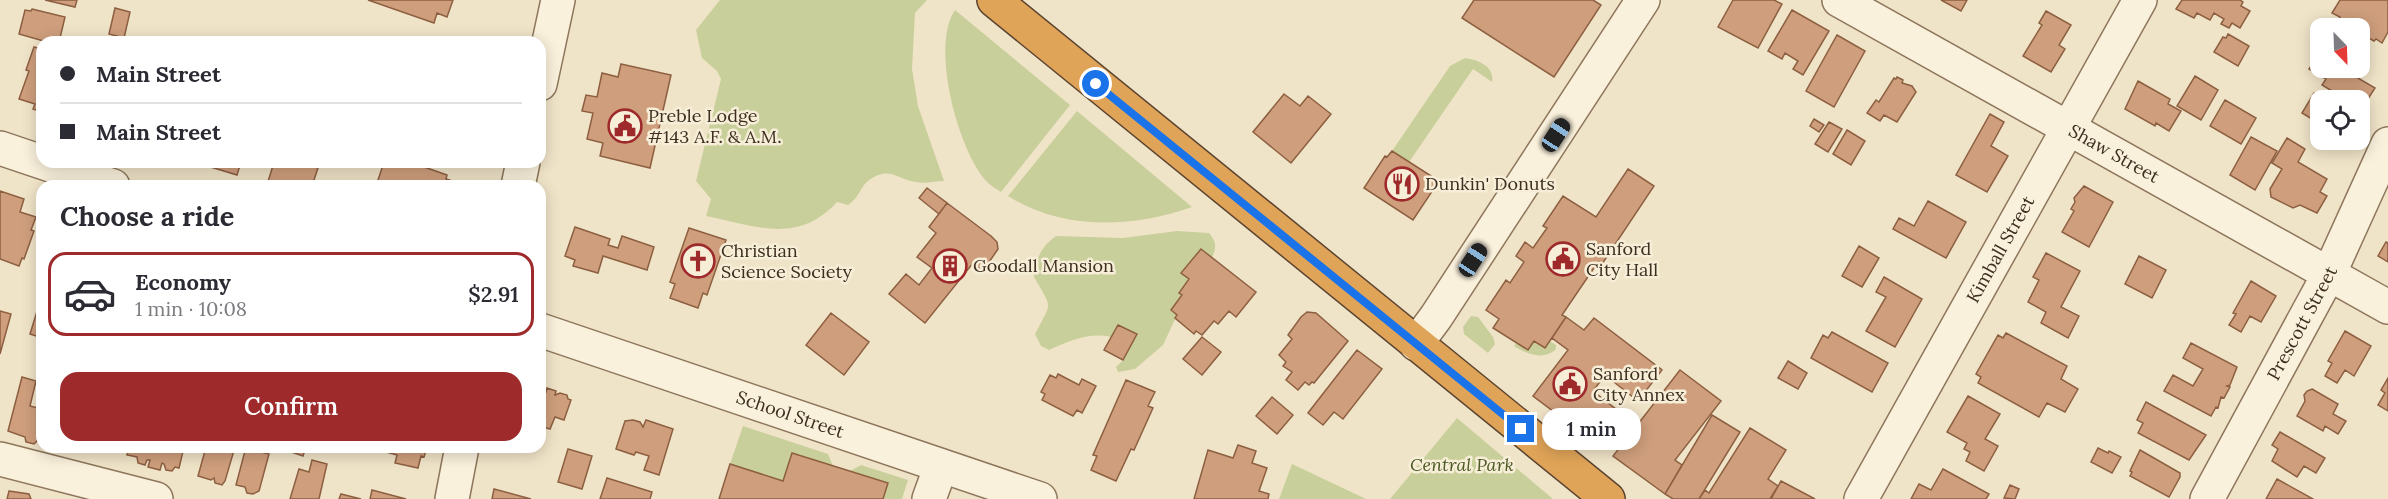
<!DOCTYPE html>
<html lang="en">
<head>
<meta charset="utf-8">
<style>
	:root { --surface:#fff; --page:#f7f7f7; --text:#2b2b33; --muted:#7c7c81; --line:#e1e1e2; --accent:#9e2a2b }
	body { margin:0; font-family:Lora,serif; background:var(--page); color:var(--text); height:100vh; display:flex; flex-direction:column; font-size:22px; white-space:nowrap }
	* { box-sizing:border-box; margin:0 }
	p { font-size:20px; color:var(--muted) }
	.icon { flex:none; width:33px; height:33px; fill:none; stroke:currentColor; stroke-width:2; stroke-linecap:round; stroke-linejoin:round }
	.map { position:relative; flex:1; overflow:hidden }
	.panel { position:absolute; left:36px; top:180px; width:510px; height:273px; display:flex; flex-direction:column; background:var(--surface); border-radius:18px; box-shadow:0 3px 15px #0003 }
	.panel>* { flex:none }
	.top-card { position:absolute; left:36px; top:36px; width:510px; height:132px; border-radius:18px; box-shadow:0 3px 15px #0003; display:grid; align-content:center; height:132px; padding:0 24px; background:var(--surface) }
	.needle { width:39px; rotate:157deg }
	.buttons { position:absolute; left:2310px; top:18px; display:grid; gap:12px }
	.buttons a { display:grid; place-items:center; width:60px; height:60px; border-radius:12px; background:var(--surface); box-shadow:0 3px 15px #0003; font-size:30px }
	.end { position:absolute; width:27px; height:27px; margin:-14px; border:8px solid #1a73e8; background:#fff; box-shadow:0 0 0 3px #fff }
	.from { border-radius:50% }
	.bubble { position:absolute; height:42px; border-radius:18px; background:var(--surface); box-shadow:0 3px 15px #0003; font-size:20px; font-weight:600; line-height:42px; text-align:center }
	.car { position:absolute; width:18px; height:36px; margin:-18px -9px; border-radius:8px; box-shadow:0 0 4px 2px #0007; background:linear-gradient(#222 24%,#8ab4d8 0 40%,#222 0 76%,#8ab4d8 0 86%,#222 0) }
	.top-card b { display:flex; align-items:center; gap:21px; height:57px; font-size:22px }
	.top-card b+b { border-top:2px solid var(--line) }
	.top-card i { width:15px; height:15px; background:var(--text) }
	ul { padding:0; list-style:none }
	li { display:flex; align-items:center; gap:18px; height:84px; margin:0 12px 9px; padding:0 12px; border:3px solid transparent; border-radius:18px }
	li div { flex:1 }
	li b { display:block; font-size:22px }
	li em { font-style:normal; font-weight:600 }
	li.active { border-color:var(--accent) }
	li>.icon { width:54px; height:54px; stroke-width:1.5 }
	h2 { padding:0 24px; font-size:27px; line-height:72px }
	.action { display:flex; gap:12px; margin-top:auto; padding:12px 24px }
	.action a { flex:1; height:69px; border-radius:18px; background:var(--accent); color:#fff; font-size:24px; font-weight:600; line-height:69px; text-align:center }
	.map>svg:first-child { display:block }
	.green { fill:#c9cf9b }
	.building { fill:#cf9f7d; stroke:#8d5f41; stroke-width:1.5 }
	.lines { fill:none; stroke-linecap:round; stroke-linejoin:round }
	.minor-casing { stroke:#8d765c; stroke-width:36 }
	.highway-casing { stroke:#5b4430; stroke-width:36 }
	.minor { stroke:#faf1dc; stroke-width:33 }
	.highway { stroke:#e0a458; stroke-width:33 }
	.route { stroke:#1a73e8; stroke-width:8 }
	.labels { text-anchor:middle; stroke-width:5; stroke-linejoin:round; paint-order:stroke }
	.poi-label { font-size:18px; fill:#3d2e20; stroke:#f7eed8; text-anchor:start }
	.street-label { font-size:18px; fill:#3d2e20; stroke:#f7eed8 }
	.park-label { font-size:18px; font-style:italic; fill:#4d5a26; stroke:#f7eed8 }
</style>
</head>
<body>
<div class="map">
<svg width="2388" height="499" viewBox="0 0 2388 499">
	<rect width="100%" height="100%" fill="#f0e4c8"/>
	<path class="green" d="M720 0H927L915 13 912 69 918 106 944 181C935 181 925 184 916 182 896 179 889 165 868 181 860 187 860 197 848 205L837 202C798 245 755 226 706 216L711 199 696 181 721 79 717 71 702 58 696 30Z
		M955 10 1070 105 1001 192C996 189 990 185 986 181 958 150 930 46 955 10Z
		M1465 58C1478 60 1495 66 1492 82L1473 69 1409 162 1392 151 1450 66Z
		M1077 111 1192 207C1133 228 1062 231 1008 196Z
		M1177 231 1209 233C1216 241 1217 247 1212 257L1201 249 1182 273 1189 279 1179 292 1182 295 1171 310 1177 315 1163 345 1135 369 1118 372 1116 367 1123 360 1137 335 1118 325 1111 337C1089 332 1069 341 1049 350L1041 346 1035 334C1052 301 1053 310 1034 277 1037 257 1040 248 1056 236L1123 238Z
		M1471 316 1478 317 1493 337 1495 344 1488 353 1464 334 1463 327Z
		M1534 341H1550L1556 345V349C1544 361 1526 354 1514 346L1516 343 1528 350Z
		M1457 418 1553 499H1390Z
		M743 426 828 454 833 466 792 453 783 481 730 464Z
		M1292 464 1366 499H1279Z
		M861 465 908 480 902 499H883L850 471Z"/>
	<path class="building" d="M45 0H77L75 7Z
		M368 0H453L447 17 437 13 434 23Z
		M1474 0H1593L1601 5 1554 77 1462 18Z
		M1733 0H1774L1782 4 1758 48 1718 27Z
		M1941 0H1967L1961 11Z
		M2182 0H2240L2243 2 2241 6 2250 11 2240 28 2232 23 2229 28 2221 24 2224 19 2214 13 2210 20 2197 13 2194 18 2176 9Z
		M2340 0H2388V32L2382 43 2376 39 2374 41 2360 33V28H2352L2338 20 2340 17 2332 13Z
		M115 8 130 12 124 38 109 34Z
		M32 9 65 17 60 38 67 40V42H47L19 34 25 10 31 11Z
		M1792 10 1829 31 1803 75 1793 69 1798 61 1785 53 1782 59 1768 51Z
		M2046 11 2071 25 2059 45 2065 49 2051 72 2023 56 2042 25 2039 23Z
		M2228 34 2249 46 2238 66 2214 52 2223 37 2226 38Z
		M1837 35 1865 51 1834 107 1806 91Z
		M34 47 42 49V112L33 109 35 104 19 99 29 71 26 70Z
		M2316 58 2320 61V68H2341L2375 88 2364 105 2367 107 2360 119V100H2320V124L2302 113 2314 93 2319 96 2320 94 2330 100 2334 92 2322 85 2326 79 2309 69Z
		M621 64 671 75 650 168 600 156 603 143 587 139 593 113 582 111 586 95 597 97 602 73 618 77Z
		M2195 76 2218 90 2201 120 2177 106Z
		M1897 77 1903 80 1902 83 1912 86 1916 92 1897 122 1884 115 1880 121 1867 113 1876 100 1879 102 1894 78 1896 79Z
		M2138 81 2170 99 2168 104 2181 111 2169 131 2156 123 2155 126 2125 109Z
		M1284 94 1300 106 1308 96 1331 114 1291 163 1253 132Z
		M2225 100 2256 118 2241 144 2210 126Z
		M1990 114 2004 122 1991 146 2008 156 1987 192 1956 175Z
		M1814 119 1824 125 1819 132 1810 126Z
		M1829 122 1842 129 1828 152 1815 144Z
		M1847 130 1865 141 1851 165 1833 154Z
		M2251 137 2277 151 2255 190 2230 175Z
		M2287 138 2305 149 2298 162 2327 179 2320 192 2327 196 2317 213 2300 205 2293 208 2271 197 2270 189 2282 169 2272 163Z
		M1392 151 1439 181 1413 220 1364 188 1385 156 1387 157Z
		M205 162H241L237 175 204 165Z
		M274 162H300L318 168 312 186 267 185Z
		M384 162H410L447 175 446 179 459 183 458 186H376Z
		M1628 169 1654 186 1602 264 1598 262 1562 315 1566 317 1545 348 1534 341 1528 350 1493 328 1499 319 1486 310 1506 280 1510 283 1524 262 1516 256 1525 242 1533 248 1547 228 1543 226 1563 196 1596 217Z
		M2084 186 2113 202 2089 247 2062 232 2074 211 2071 209 2075 202 2074 198Z
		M927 188 947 203 939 214 919 198Z
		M0 191 24 199 20 212 36 217 31 230 34 231 24 259 22 258 19 266 0 259Z
		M1928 201 1966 222 1946 258 1893 229 1899 218 1914 226Z
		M947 203 991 236 997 242 998 249 983 271 973 263 925 323 889 294 906 274 919 285 932 268 917 257 936 233 929 227Z
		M575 227 610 239 608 245 618 248 622 236 654 247 647 270 603 256 598 273 573 266 575 260 565 256Z
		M689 228 726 240 707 295 703 293 698 308 670 298 675 284 670 282Z
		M2386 242 2388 243V262L2378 256Z
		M1859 246 1879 258 1862 287 1842 276Z
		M1201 249 1256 292 1236 317 1229 311 1218 324 1214 321 1202 335 1196 331 1194 334 1175 318 1177 315 1171 310 1182 295 1179 293 1189 279 1181 273Z
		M2046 253 2080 271 2061 307 2079 316 2068 338 2041 323 2046 312 2028 302 2039 280 2033 277Z
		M2139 256 2166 270 2152 298 2125 284Z
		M1884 277 1922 299 1895 347 1866 331 1886 297 1876 292Z
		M2251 281 2276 296 2261 322 2250 316 2241 332 2229 325 2236 314 2233 313Z
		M42 295V338L30 334Z
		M0 311 11 314 0 354Z
		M1307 312 1316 313 1348 341 1314 383 1312 382 1309 385 1305 382 1298 390 1286 380 1292 372 1283 366 1286 362 1279 355 1292 339 1288 335 1301 317Z
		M831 313 869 342 844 375 806 345Z
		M1566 317 1584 330 1594 318 1662 370 1638 401 1605 375 1593 391 1626 417 1602 448 1533 396 1568 350 1552 338Z
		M1118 325 1137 334 1123 360 1104 350Z
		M2345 331 2371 346 2354 376 2345 370 2337 383 2325 376 2332 363 2328 361Z
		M1832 332 1888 363 1872 392 1811 358 1823 335 1828 338Z
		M2006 333 2067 366 2061 379 2078 389 2065 412 2047 403 2039 417 1978 383 1981 377 1976 374 1998 335 2003 338Z
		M1202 337 1221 352 1202 375 1183 359Z
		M2191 343 2237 367 2230 385 2227 386 2230 387 2224 398 2221 397 2218 408 2216 407 2211 416 2164 391 2173 375 2193 386 2203 369 2183 358Z
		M1357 350 1382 369 1343 419 1334 412 1323 425 1308 413Z
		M1788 361 1807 373 1798 389 1778 378Z
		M1680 370 1721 401 1675 460 1682 465 1665 494 1613 456Z
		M1058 374 1079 385 1082 379 1096 386 1082 413 1077 410 1073 416 1042 400 1045 394 1041 392 1050 375 1056 378Z
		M22 377 36 381 30 406 42 409V424L38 440 34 444 26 442 25 437 8 431Z
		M2388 378V411L2378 405 2385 393 2381 390Z
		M1126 380 1155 392 1148 406 1153 408 1134 450 1131 449 1116 481 1091 470 1097 456 1093 455Z
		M540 387 546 392 547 388 556 391 555 395 560 393 567 395 568 399 571 400 564 420 555 417 550 429 540 426Z
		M2312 389 2338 404 2333 414 2346 421 2338 434 2325 426 2323 431 2297 416 2305 401 2304 395 2307 391Z
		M1968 396 2000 414 1985 439 1998 446 1984 471 1966 461 1970 452 1964 449 1967 443 1947 432Z
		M1272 397 1293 415 1277 434 1256 416Z
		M2146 402 2206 435 2189 460 2138 433 2143 423 2137 420Z
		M1712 415 1740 432 1699 499H1673L1665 494Z
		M633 420 640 422 643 427 646 420 673 429 659 475 644 470 649 456 636 452 634 455 616 449 625 421Z
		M1750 428 1786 450 1768 479 1778 486 1770 499H1699L1705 490 1709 493Z
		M2280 432 2325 458 2316 473 2304 466 2297 477 2272 461 2278 449 2272 445Z
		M1238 445 1256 451 1252 463 1267 468 1259 491 1269 494 1268 499H1194L1208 450 1233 458Z
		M59 447H83L82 451 71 449 68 452 61 451Z
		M129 447H184L179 468 175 467 172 471 166 470 164 464 162 463 160 470 148 467 150 460H147L145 465 138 463 137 457 127 455Z
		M206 447H235L225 481 222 485 215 483 214 478 211 480 198 476Z
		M246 447H262L261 452 269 454 259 491 253 494 247 493 245 487 236 485Z
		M277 447H306L303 456Z
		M380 447H427L424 457 421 456 418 468 395 463 397 455 379 450Z
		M2098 448 2108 453 2109 451 2121 457 2112 473 2091 462Z
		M568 449 592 456 582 489 558 482Z
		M2140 450 2180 473V477L2169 497 2130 476 2132 472 2130 471Z
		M792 453 888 483 883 499H719L730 464 783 481Z
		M312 460 327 464 319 499H290L299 469 309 472Z
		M1943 469 1989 494 1986 499H1911L1919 484 1931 490Z
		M607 478 652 492 650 499H600Z
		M2277 479 2313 499H2266Z
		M1781 481 1815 499H1771Z
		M2010 485 2019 489 2015 499 2004 498Z
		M494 489 531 499H492Z
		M372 490 406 499H370Z
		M9 491 29 494 31 499H7Z
		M341 494 361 499H339Z"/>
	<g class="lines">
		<defs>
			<g id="minor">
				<path id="s1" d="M1839 0 2388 307"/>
				<path d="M540 84 558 0"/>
				<path d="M0 148 113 186"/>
				<path d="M518 186 523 162"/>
				<path id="s2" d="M540 330 1040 499"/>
				<path d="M1416 344 1436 317 1643 0"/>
				<path d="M0 459 156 499"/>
				<path d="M452 499 462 447"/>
				<path d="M929 499 941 466"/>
				<path id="s3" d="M1861 499 2140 0"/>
				<path id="s4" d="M2207 499 2330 272 2388 144"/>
			</g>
			<path id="highway" d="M994 0 1608 499"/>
		</defs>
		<use href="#minor" class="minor-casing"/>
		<use href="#highway" class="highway-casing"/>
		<use href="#minor" class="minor"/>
		<use href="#highway" class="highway"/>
	</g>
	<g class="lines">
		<path class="route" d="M1096 84 1521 429"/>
	</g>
	<defs>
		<symbol id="civic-ring" viewBox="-11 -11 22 22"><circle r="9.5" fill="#f7eed8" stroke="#9e2a2b" stroke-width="1.5"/><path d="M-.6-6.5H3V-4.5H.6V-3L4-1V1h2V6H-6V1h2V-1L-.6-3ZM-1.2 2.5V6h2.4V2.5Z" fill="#9e2a2b"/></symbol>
		<symbol id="restaurant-ring" viewBox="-11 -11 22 22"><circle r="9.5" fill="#f7eed8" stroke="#9e2a2b" stroke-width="1.5"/><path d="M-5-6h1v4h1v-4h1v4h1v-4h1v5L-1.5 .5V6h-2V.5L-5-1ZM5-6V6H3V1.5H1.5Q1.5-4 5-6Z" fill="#9e2a2b"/></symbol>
		<symbol id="church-ring" viewBox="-11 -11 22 22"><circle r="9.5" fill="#f7eed8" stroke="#9e2a2b" stroke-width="1.5"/><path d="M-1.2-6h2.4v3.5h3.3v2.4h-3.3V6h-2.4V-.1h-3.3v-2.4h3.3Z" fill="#9e2a2b"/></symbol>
		<symbol id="building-ring" viewBox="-11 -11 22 22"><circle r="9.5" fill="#f7eed8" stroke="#9e2a2b" stroke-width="1.5"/><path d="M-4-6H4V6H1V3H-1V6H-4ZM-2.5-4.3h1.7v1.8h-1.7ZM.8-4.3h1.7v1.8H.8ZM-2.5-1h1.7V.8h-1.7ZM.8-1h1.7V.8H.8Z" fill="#9e2a2b"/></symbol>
	</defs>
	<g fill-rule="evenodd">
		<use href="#civic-ring" x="606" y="107" width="38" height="38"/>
		<use href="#restaurant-ring" x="1383" y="165" width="38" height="38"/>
		<use href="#civic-ring" x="1544" y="240" width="38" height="38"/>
		<use href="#church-ring" x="679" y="242" width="38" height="38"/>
		<use href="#building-ring" x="931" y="247" width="38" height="38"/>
		<use href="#civic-ring" x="1551" y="365" width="38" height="38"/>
	</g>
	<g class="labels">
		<g class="poi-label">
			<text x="648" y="122">Preble Lodge<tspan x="648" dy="21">#143 A.F. &amp; A.M.</tspan></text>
			<text x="1425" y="190">Dunkin' Donuts</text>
			<text x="1586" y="255">Sanford<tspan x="1586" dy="21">City Hall</tspan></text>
			<text x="721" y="257">Christian<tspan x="721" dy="21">Science Society</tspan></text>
			<text x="973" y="272">Goodall Mansion</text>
			<text x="1593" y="380">Sanford<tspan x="1593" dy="21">City Annex</tspan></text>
		</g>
		<g class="street-label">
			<text dy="6" stroke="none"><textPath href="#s1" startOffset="315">Shaw Street</textPath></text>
			<text dy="6" stroke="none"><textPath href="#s3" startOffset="286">Kimball Street</textPath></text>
			<text dy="6" stroke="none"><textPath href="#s4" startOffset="200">Prescott Street</textPath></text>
			<text dy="6" stroke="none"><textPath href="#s2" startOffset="264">School Street</textPath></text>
		</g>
		<g class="park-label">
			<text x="1462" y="471">Central Park</text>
		</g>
	</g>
</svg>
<div class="buttons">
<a><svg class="needle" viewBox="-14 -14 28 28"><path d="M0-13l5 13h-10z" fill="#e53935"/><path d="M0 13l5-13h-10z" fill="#7c7c81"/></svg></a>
<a><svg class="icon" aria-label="locate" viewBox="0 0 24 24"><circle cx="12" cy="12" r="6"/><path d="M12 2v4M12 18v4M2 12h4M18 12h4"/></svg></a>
</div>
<i class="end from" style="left:1096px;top:84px"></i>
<i class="end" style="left:1521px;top:429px"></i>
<div class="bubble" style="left:1542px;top:408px;width:99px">1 min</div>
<i class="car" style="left:1556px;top:135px;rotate:33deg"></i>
<i class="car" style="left:1473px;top:260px;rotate:33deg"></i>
<div class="top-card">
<b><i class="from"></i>Main Street</b>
<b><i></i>Main Street</b>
</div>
<section class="panel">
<h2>Choose a ride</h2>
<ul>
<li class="active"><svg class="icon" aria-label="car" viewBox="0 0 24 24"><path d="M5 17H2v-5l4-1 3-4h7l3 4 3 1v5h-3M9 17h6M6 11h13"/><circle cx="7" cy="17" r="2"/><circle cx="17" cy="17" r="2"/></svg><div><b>Economy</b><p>1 min · 10:08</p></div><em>$2.91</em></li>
</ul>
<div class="action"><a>Confirm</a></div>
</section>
</div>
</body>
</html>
